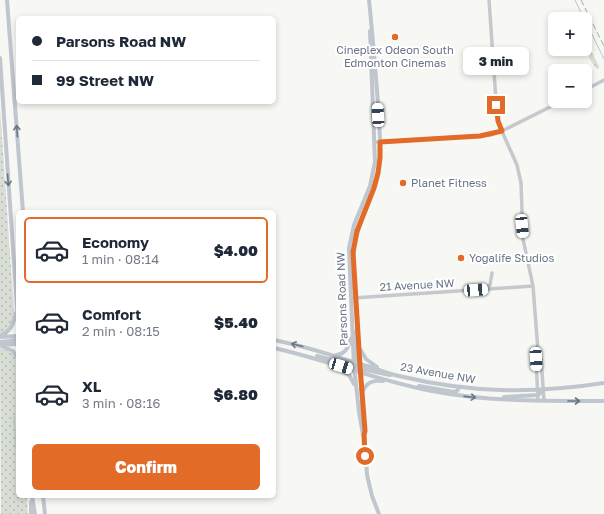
<!DOCTYPE html>
<html lang="en">
<head>
<meta charset="utf-8">
<style>
	:root { --surface:#fff; --page:#f6f6f7; --text:#1f2937; --muted:#747a83; --line:#e0e1e3; --accent:#e36b28 }
	body { margin:0; font-family:"Golos Text",sans-serif; background:var(--page); color:var(--text); height:100vh; display:flex; flex-direction:column; font-size:15px; white-space:nowrap }
	* { box-sizing:border-box; margin:0 }
	p { font-size:13px; color:var(--muted) }
	.icon { flex:none; width:22px; height:22px; fill:none; stroke:currentColor; stroke-width:2; stroke-linecap:round; stroke-linejoin:round }
	.map { position:relative; flex:1; overflow:hidden }
	.drawer { position:absolute; left:16px; top:210px; width:260px; height:288px; display:flex; flex-direction:column; background:var(--surface); border-radius:6px; box-shadow:0 2px 6px #0003 }
	.drawer>* { flex:none }
	.guide { position:absolute; left:16px; top:16px; width:260px; height:88px; border-radius:6px; box-shadow:0 2px 6px #0003; display:grid; align-content:center; height:88px; padding:0 16px; background:var(--surface) }
	.buttons { position:absolute; left:548px; top:12px; display:grid; gap:8px }
	.buttons a { display:grid; place-items:center; width:44px; height:44px; border-radius:6px; background:var(--surface); box-shadow:0 2px 6px #0003; font-size:20px }
	.end { position:absolute; width:18px; height:18px; margin:-9px; border:5px solid #e36b28; background:#fff; box-shadow:0 0 0 2px #fff }
	.from { border-radius:50% }
	.bubble { position:absolute; height:28px; border-radius:6px; background:var(--surface); box-shadow:0 2px 6px #0003; font-size:13px; font-weight:800; line-height:28px; text-align:center }
	.car { position:absolute; width:12px; height:24px; margin:-12px -6px; border-radius:5px; box-shadow:0 0 3px 1px #0007; background:linear-gradient(#fff 24%,#345 0 40%,#fff 0 76%,#345 0 86%,#fff 0) }
	.guide b { display:flex; align-items:center; gap:14px; height:38px; font-size:15px }
	.guide b+b { border-top:1px solid var(--line) }
	.guide i { width:10px; height:10px; background:var(--text) }
	ul { padding:7px 0 0; list-style:none }
	li { display:flex; align-items:center; gap:12px; height:66px; margin:0 8px 6px; padding:0 8px; border:2px solid transparent; border-radius:6px }
	li div { flex:1 }
	li b { display:block; font-size:15px }
	li em { font-style:normal; font-weight:800 }
	li.selected { border-color:var(--accent) }
	li>.icon { width:36px; height:36px; stroke-width:1.5 }
	.cta { display:flex; gap:8px; margin-top:auto; padding:8px 16px }
	.cta a { flex:1; height:46px; border-radius:6px; background:var(--accent); color:#fff; font-size:16px; font-weight:800; line-height:46px; text-align:center }
	.map>svg:first-child { display:block }
	.grass { fill:url(#grass-dots) }
	.wetland { fill:url(#wetland-marsh) }
	.lines { fill:none; stroke-linecap:round; stroke-linejoin:round }
	.stream { stroke:#bdc7cc; stroke-width:1 }
	.tertiary { stroke:#c5c8cc; stroke-width:3.5 }
	.secondary { stroke:#c0c6ce; stroke-width:4 }
	.rail { stroke:#a5aab1; stroke-width:1; stroke-dasharray:6 3; stroke-linecap:butt }
	.oneway { stroke:#6a7789 }
	.route { stroke:#e36b28; stroke-width:5 }
	.poi-dot { fill:#e36b28; stroke:#fff; stroke-width:1.5 }
	.labels { text-anchor:middle; stroke-width:4; stroke-linejoin:round; paint-order:stroke }
	.poi-label { font-size:11px; fill:#667385; stroke:#fff; text-anchor:start }
	.street-label { font-size:11px; fill:#667385; stroke:#fff }
</style>
</head>
<body>
<div class="map">
<svg width="604" height="514" viewBox="0 0 604 514">
	<defs>
		<pattern id="grass-dots" width="8" height="8" patternUnits="userSpaceOnUse"><rect width="8" height="8" fill="#d8ded5"/><path d="M2 2h.1M6 6h.1" fill="none" stroke="#b3b8b2" stroke-width="1.8" stroke-linecap="round"/></pattern>
		<pattern id="wetland-marsh" width="20" height="14" patternUnits="userSpaceOnUse"><rect width="20" height="14" fill="#d8ded5"/><path d="M1 5h8M5 5V1M11 12h8M15 12V8" fill="none" stroke="#b3b8b2"/></pattern>
	</defs>
	<rect width="100%" height="100%" fill="#f7f7f4"/>
	<path class="grass" d="M0 108 14 313 10 328 0 335Z
		M0 348C10 350 15 354 17 364L18 496H27L28 514H1Z"/>
	<path class="wetland" d="M585 39 599 66 598 69C589 62 585 50 585 39Z"/>
	<g class="lines">
		<path class="stream" d="M575 0 584 19
			M585 20 604 59
			M14 416 18 478"/>
		<path class="tertiary" d="M489 0 497 115 500 127 517 165 521 183 523 239 533 286 538 351 536 359 538 400
			M585 90 604 80
			M375 142 491 135 506 129 562 101
			M485 288 490 285 492 273
			M353 298 533 286
			M538 352 541 359 544 400"/>
		<path class="secondary" d="M7 0 23 212
			M369 0C373 39 376 77 379 116 379 133 382 150 379 167 374 200 353 227 353 261L367 475 372 496 379 514
			M0 58 18 321
			M355 332 357 365
			M0 336C11 331 13 325 16 313
			M0 337 18 336
			M274 340C306 346 336 357 367 366 378 369 388 374 399 376 470 393 532 394 604 383
			M0 342 18 340
			M0 345 13 351 18 359
			M0 345 18 344
			M274 348C328 360 378 381 432 391 489 402 547 401 604 401
			M360 349 366 359 377 367
			M336 355C346 354 349 346 351 338
			M317 356 355 366
			M339 368 349 375 354 384
			M357 368 390 375
			M419 386 454 392 457 391 459 388
			M363 391C367 382 373 380 383 381
			M504 397 538 395 543 391
			M363 435 359 412 354 366 349 248 354 225 370 186 375 162 370 31
			M32 496 35 514
			M43 496 45 514
			M31 502V514"/>
		<path class="rail" d="M581 0 604 46"/>
	</g>
	<defs><path id="oneway-shaft" d="M-6 0H5M1.5-3L5.5 0L1.5 3" fill="none" stroke-width="1.6" stroke-linecap="round" stroke-linejoin="round"/></defs>
	<g class="oneway">
		<use href="#oneway-shaft" transform="translate(17 131) rotate(-94)"/>
		<use href="#oneway-shaft" transform="translate(8 180) rotate(86)"/>
		<use href="#oneway-shaft" transform="translate(297 345) rotate(-166)"/>
		<use href="#oneway-shaft" transform="translate(470 397) rotate(6)"/>
		<use href="#oneway-shaft" transform="translate(574 401)"/>
	</g>
	<g class="lines">
		<path class="route" d="M365 456 364 435 365 431 360 366 353 252 357 231 374 188 378 173 380 158V142L480 136 502 131 498 121 496 105"/>
	</g>
	<g class="poi-dot">
		<circle cx="395" cy="37" r="4"/>
		<circle cx="403" cy="183" r="4"/>
		<circle cx="461" cy="258" r="4"/>
	</g>
	<g class="labels">
		<g class="poi-label">
			<text x="395" y="54" text-anchor="middle">Cineplex Odeon South<tspan x="395" dy="13">Edmonton Cinemas</tspan></text>
			<text x="411" y="187">Planet Fitness</text>
			<text x="469" y="262">Yogalife Studios</text>
		</g>
		<g class="street-label">
			<text transform="translate(417 285) rotate(-3)" y="4">21 Avenue NW</text>
			<text transform="translate(342 299) rotate(-92)" y="4">Parsons Road NW</text>
			<text transform="translate(438 373) rotate(10)" y="4">23 Avenue NW</text>
		</g>
	</g>
</svg>
<div class="buttons">
<a>+</a>
<a>−</a>
</div>
<i class="end from" style="left:365px;top:456px"></i>
<i class="end" style="left:496px;top:105px"></i>
<div class="bubble" style="left:463px;top:47px;width:66px">3 min</div>
<i class="car" style="left:378px;top:115px;rotate:357deg"></i>
<i class="car" style="left:522px;top:226px;rotate:174deg"></i>
<i class="car" style="left:476px;top:290px;rotate:86deg"></i>
<i class="car" style="left:536px;top:359px;rotate:177deg"></i>
<i class="car" style="left:341px;top:366px;rotate:107deg"></i>
<div class="guide">
<b><i class="from"></i>Parsons Road NW</b>
<b><i></i>99 Street NW</b>
</div>
<section class="drawer">
<ul>
<li class="selected"><svg class="icon" aria-label="car" viewBox="0 0 24 24"><path d="M5 17H2v-5l4-1 3-4h7l3 4 3 1v5h-3M9 17h6M6 11h13"/><circle cx="7" cy="17" r="2"/><circle cx="17" cy="17" r="2"/></svg><div><b>Economy</b><p>1 min · 08:14</p></div><em>$4.00</em></li>
<li><svg class="icon" aria-label="car" viewBox="0 0 24 24"><path d="M5 17H2v-5l4-1 3-4h7l3 4 3 1v5h-3M9 17h6M6 11h13"/><circle cx="7" cy="17" r="2"/><circle cx="17" cy="17" r="2"/></svg><div><b>Comfort</b><p>2 min · 08:15</p></div><em>$5.40</em></li>
<li><svg class="icon" aria-label="car" viewBox="0 0 24 24"><path d="M5 17H2v-5l4-1 3-4h7l3 4 3 1v5h-3M9 17h6M6 11h13"/><circle cx="7" cy="17" r="2"/><circle cx="17" cy="17" r="2"/></svg><div><b>XL</b><p>3 min · 08:16</p></div><em>$6.80</em></li>
</ul>
<div class="cta"><a>Confirm</a></div>
</section>
</div>
</body>
</html>
